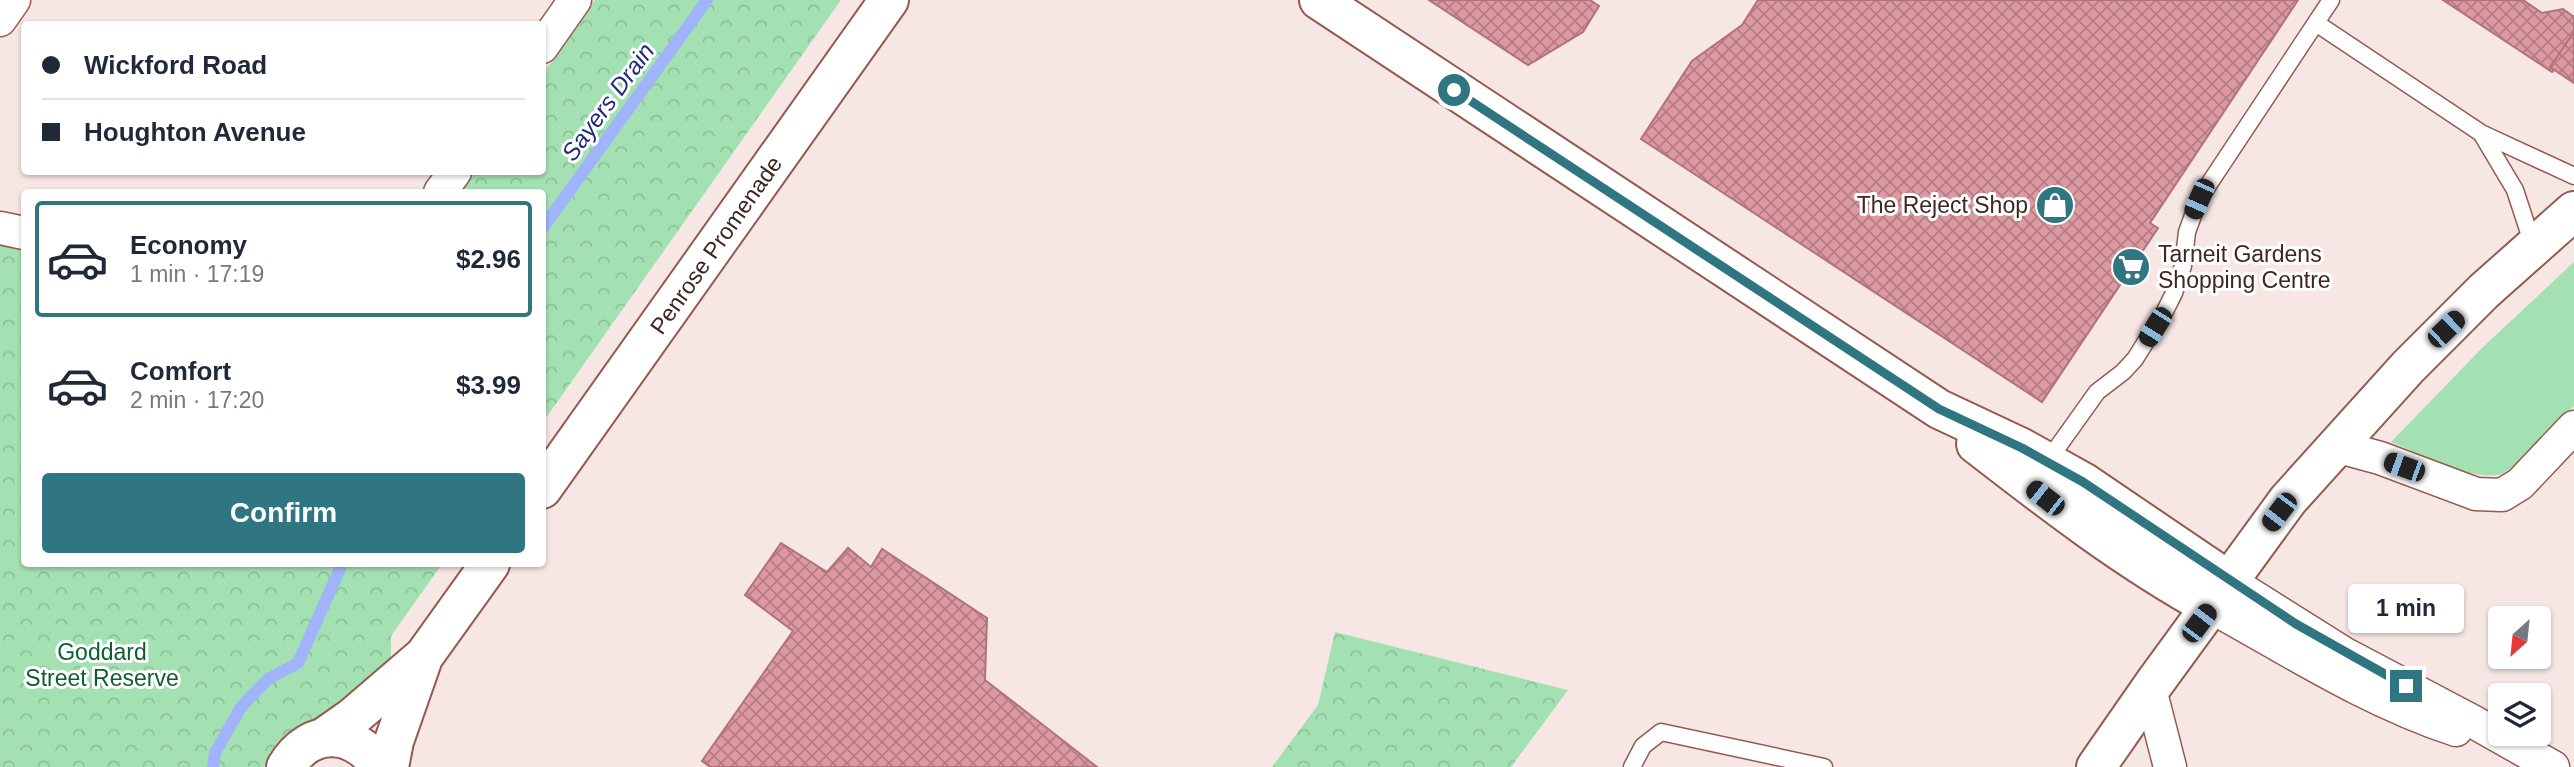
<!DOCTYPE html>
<html lang="en">
<head>
<meta charset="utf-8">
<style>
	:root { --surface:#fff; --page:#f2f2f3; --text:#1f2937; --muted:#747a83; --line:#e0e1e3; --accent:#2f7582 }
	body { margin:0; font-family:Arial,sans-serif; background:var(--page); color:var(--text); height:100vh; display:flex; flex-direction:column; font-size:26px; white-space:nowrap }
	* { box-sizing:border-box; margin:0 }
	p { font-size:23px; color:var(--muted) }
	.icon { flex:none; width:38px; height:38px; fill:none; stroke:currentColor; stroke-width:2; stroke-linecap:round; stroke-linejoin:round }
	.map { position:relative; flex:1; overflow:hidden }
	.details { position:absolute; left:21px; top:189px; width:525px; height:378px; display:flex; flex-direction:column; background:var(--surface); border-radius:7px; box-shadow:0 2px 5px #0004 }
	.details>* { flex:none }
	.hud { position:absolute; left:21px; top:21px; width:525px; height:154px; border-radius:7px; box-shadow:0 2px 5px #0004; display:grid; align-content:center; height:154px; padding:0 21px; background:var(--surface) }
	.needle { width:46px; rotate:207deg }
	.buttons { position:absolute; left:2488px; top:606px; display:grid; gap:14px }
	.buttons a { display:grid; place-items:center; width:63px; height:63px; border-radius:7px; background:var(--surface); box-shadow:0 2px 5px #0004; font-size:35px }
	.end { position:absolute; width:32px; height:32px; margin:-16px; border:9px solid #2f7582; background:#fff; box-shadow:0 0 0 4px #fff }
	.from { border-radius:50% }
	.bubble { position:absolute; height:49px; border-radius:7px; background:var(--surface); box-shadow:0 2px 5px #0004; font-size:23px; font-weight:700; line-height:49px; text-align:center }
	.car { position:absolute; width:21px; height:42px; margin:-21px -10px; border-radius:9px; box-shadow:0 0 5px 2px #0007; background:linear-gradient(#222 24%,#8ab4d8 0 40%,#222 0 76%,#8ab4d8 0 86%,#222 0) }
	.hud b { display:flex; align-items:center; gap:24px; height:66px; font-size:26px }
	.hud b+b { border-top:2px solid var(--line) }
	.hud i { width:18px; height:18px; background:var(--text) }
	ul { padding:12px 0 0; list-style:none }
	li { display:flex; align-items:center; gap:21px; height:116px; margin:0 14px 10px; padding:0 7px; border:4px solid transparent; border-radius:7px }
	li div { flex:1 }
	li b { display:block; font-size:26px }
	li em { font-style:normal; font-weight:700 }
	li.current { border-color:var(--accent) }
	li>.icon { width:63px; height:63px; stroke-width:1.5 }
	.primary-button { display:flex; gap:14px; margin-top:auto; padding:14px 21px }
	.primary-button a { flex:1; height:80px; border-radius:7px; background:var(--accent); color:#fff; font-size:28px; font-weight:700; line-height:80px; text-align:center }
	.map>svg:first-child { display:block }
	.grass { fill:#a3e1b2 }
	.park { fill:url(#park-crowns) }
	.lines { fill:none; stroke-linecap:round; stroke-linejoin:round }
	.stream { stroke:#a0b4fb; stroke-width:12 }
	.building { fill:url(#building-cross-hatch); stroke:#b1727a; stroke-width:2 }
	.service-casing { stroke:#955a4f; stroke-width:19 }
	.minor-casing { stroke:#955a4f; stroke-width:35 }
	.tertiary-casing { stroke:#955a4f; stroke-width:42 }
	.secondary-casing { stroke:#955a4f; stroke-width:42 }
	.service { stroke:#fff; stroke-width:16 }
	.minor { stroke:#fff; stroke-width:32 }
	.tertiary { stroke:#fff; stroke-width:38 }
	.secondary { stroke:#fff; stroke-width:38 }
	.route { stroke:#2f7582; stroke-width:9 }
	.labels { text-anchor:middle; stroke-width:6; stroke-linejoin:round; paint-order:stroke }
	.poi-label { font-size:23px; fill:#3f2621; stroke:#fff; text-anchor:end }
	.street-label { font-size:23px; fill:#3f2621; stroke:#fff }
	.park-label { font-size:23px; fill:#0b5e2e; stroke:#fff }
	.water-label { font-size:24px; font-style:italic; fill:#202a79; stroke:#fff }
</style>
</head>
<body>
<div class="map">
<svg width="2574" height="767" viewBox="0 0 2574 767">
	<defs>
		<pattern id="park-crowns" width="20" height="18" patternUnits="userSpaceOnUse" patternTransform="scale(1.75)"><rect width="20" height="18" fill="#a3e1b2"/><path d="M2 6a3 3 0 1 1 6 0M12 15a3 3 0 1 1 6 0" fill="none" stroke="#8dc199"/></pattern>
		<pattern id="building-cross-hatch" width="8" height="8" patternUnits="userSpaceOnUse" patternTransform="scale(1.75)"><rect width="8" height="8" fill="#dc99a1"/><path d="M0 0l8 8M0 8l8-8" fill="none" stroke="#b47d83"/></pattern>
	</defs>
	<rect width="100%" height="100%" fill="#f6e7e4"/>
	<path class="grass" d="M2574 262V406C2557 422 2522 464 2503 473 2479 485 2417 452 2391 442L2483 347Z"/>
	<path class="park" d="M595 0H841L543 422 542 192H459L474 172H542L543 74Z
		M0 244 24 249V564H442L391 636V655L389 662 323 717 302 725 286 734 275 745 264 767H0Z
		M1335 632 1568 690 1511 767H1272L1318 705Z"/>
	<g class="lines">
		<path class="stream" d="M542 229 707 0
			M213 767 215 753 241 707 268 679 298 663 342 564"/>
	</g>
	<path class="building" d="M1429 0H1590L1599 6 1583 32 1528 65Z
		M1758 0H2298L2150 223 2158 228 2042 402 1641 139 1692 61 1742 25Z
		M2443 0H2523L2542 13 2563 9 2574 17V32L2550 67 2554 70 2552 72Z
		M2574 32V83L2550 67Z
		M781 543 827 572 848 548 871 567 882 549 987 618 985 680 1097 767H710L702 761 793 631 745 595Z"/>
	<g class="lines">
		<defs>
			<path id="service" d="M2316 23 2481 133 2574 176
				M2481 133 2515 190 2533 245
				M2047 462 2097 392 2123 372 2135 359 2165 311 2174 293 2183 266 2187 232 2199 199 2331 0
				M1632 767 1643 746 1661 732 1824 767"/>
			<path id="minor" d="M0 20 14 0
				M542 47 575 0
				M440 192 455 172
				M0 228 24 233
				M2336 446 2380 458 2476 494 2502 495 2520 484 2574 427
				M2229 581 2345 654 2472 721 2553 767
				M2211 607C2291 651 2368 701 2456 730
				M2150 689 2170 767"/>
			<path id="tertiary" d="M1319 0 1939 409 2022 448 2083 482 2229 581
				M1976 444C2052 503 2127 561 2211 607
				M542 489 889 0
				M323 738 353 717 424 656 490 564
				M286 767C310 726 355 729 380 767
				M389 767 394 741 423 658"/>
			<path id="secondary" d="M2096 767 2153 685 2288 500 2408 367 2484 291 2574 211"/>
		</defs>
		<use href="#service" class="service-casing"/>
		<use href="#minor" class="minor-casing"/>
		<use href="#tertiary" class="tertiary-casing"/>
		<use href="#secondary" class="secondary-casing"/>
		<use href="#service" class="service"/>
		<use href="#minor" class="minor"/>
		<use href="#tertiary" class="tertiary"/>
		<use href="#secondary" class="secondary"/>
	</g>
	<g class="lines">
		<path class="route" d="M1454 90 1939 409 2022 448 2083 482 2296 624 2406 686"/>
	</g>
	<defs>
		<symbol id="shop-disc" viewBox="-11 -11 22 22"><circle r="9.5" fill="#2f7582" stroke="#fff"/><path d="M-5-2.5h2.3a2.7 3.5 0 0 1 5.4 0H5L5.5 6h-11ZM-1.5-2.5h3a1.5 2.3 0 0 0-3 0Z" fill="#fff"/></symbol>
		<symbol id="supermarket-disc" viewBox="-11 -11 22 22"><circle r="9.5" fill="#2f7582" stroke="#fff"/><path d="M-6-5.5h2.5l.6 2H6L4.5 2H-2.5L-4.4-4H-6ZM-1.5 3.2a1.3 1.3 0 1 0 .1 0ZM3 3.2a1.3 1.3 0 1 0 .1 0Z" fill="#fff"/></symbol>
	</defs>
	<g fill-rule="evenodd">
		<use href="#shop-disc" x="2033" y="183" width="44" height="44"/>
		<use href="#supermarket-disc" x="2109" y="245" width="44" height="44"/>
	</g>
	<g class="labels">
		<g class="poi-label">
			<text x="2028" y="213">The Reject Shop</text>
			<text x="2158" y="262" text-anchor="start">Tarneit Gardens<tspan x="2158" dy="26">Shopping Centre</tspan></text>
		</g>
		<g class="street-label">
			<text transform="translate(716 245) rotate(-55)" y="8">Penrose Promenade</text>
		</g>
		<g class="park-label">
			<text x="102" y="660">Goddard<tspan x="102" dy="26">Street Reserve</tspan></text>
		</g>
		<g class="water-label">
			<text transform="translate(608 102) rotate(-54)" y="8">Sayers Drain</text>
		</g>
	</g>
</svg>
<div class="buttons">
<a><svg class="needle" viewBox="-14 -14 28 28"><path d="M0-13l5 13h-10z" fill="#e53935"/><path d="M0 13l5-13h-10z" fill="#747a83"/></svg></a>
<a><svg class="icon" aria-label="layers" viewBox="0 0 24 24"><path d="M12 4l9 5-9 5-9-5zM3 14l9 5 9-5"/></svg></a>
</div>
<i class="end from" style="left:1454px;top:90px"></i>
<i class="end" style="left:2406px;top:686px"></i>
<div class="bubble" style="left:2348px;top:584px;width:116px">1 min</div>
<i class="car" style="left:2199px;top:199px;rotate:204deg"></i>
<i class="car" style="left:2155px;top:327px;rotate:212deg"></i>
<i class="car" style="left:2446px;top:329px;rotate:46deg"></i>
<i class="car" style="left:2404px;top:467px;rotate:290deg"></i>
<i class="car" style="left:2045px;top:498px;rotate:308deg"></i>
<i class="car" style="left:2279px;top:512px;rotate:217deg"></i>
<i class="car" style="left:2199px;top:623px;rotate:37deg"></i>
<div class="hud">
<b><i class="from"></i>Wickford Road</b>
<b><i></i>Houghton Avenue</b>
</div>
<section class="details">
<ul>
<li class="current"><svg class="icon" aria-label="car" viewBox="0 0 24 24"><path d="M5 17H2v-5l4-1 3-4h7l3 4 3 1v5h-3M9 17h6M6 11h13"/><circle cx="7" cy="17" r="2"/><circle cx="17" cy="17" r="2"/></svg><div><b>Economy</b><p>1 min · 17:19</p></div><em>$2.96</em></li>
<li><svg class="icon" aria-label="car" viewBox="0 0 24 24"><path d="M5 17H2v-5l4-1 3-4h7l3 4 3 1v5h-3M9 17h6M6 11h13"/><circle cx="7" cy="17" r="2"/><circle cx="17" cy="17" r="2"/></svg><div><b>Comfort</b><p>2 min · 17:20</p></div><em>$3.99</em></li>
</ul>
<div class="primary-button"><a>Confirm</a></div>
</section>
</div>
</body>
</html>
